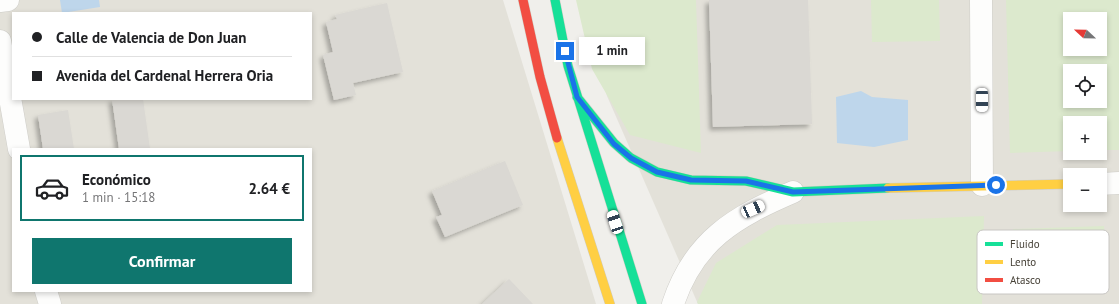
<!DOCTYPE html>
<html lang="es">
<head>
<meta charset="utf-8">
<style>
	:root { --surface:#fff; --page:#f6f6f6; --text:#202124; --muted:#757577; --line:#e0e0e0; --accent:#0f766e }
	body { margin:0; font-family:"PT Sans",sans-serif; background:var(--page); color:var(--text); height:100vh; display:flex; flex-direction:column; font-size:15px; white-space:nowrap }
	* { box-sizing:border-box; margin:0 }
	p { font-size:13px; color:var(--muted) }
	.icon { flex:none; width:22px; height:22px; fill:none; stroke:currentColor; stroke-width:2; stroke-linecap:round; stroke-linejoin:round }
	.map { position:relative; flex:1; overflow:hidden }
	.details { position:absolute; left:12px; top:148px; width:300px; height:144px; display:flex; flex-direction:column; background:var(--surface); border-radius:0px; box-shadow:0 2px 6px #0003 }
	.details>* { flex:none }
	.guide { position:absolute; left:12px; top:12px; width:300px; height:88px; border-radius:0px; box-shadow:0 2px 6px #0003; display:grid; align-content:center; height:88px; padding:0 20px; background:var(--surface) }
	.needle { width:26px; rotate:292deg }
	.controls { position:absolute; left:1063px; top:12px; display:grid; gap:8px }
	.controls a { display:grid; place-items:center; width:44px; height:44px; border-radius:0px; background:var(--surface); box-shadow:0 2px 6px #0003; font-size:20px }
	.end { position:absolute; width:18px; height:18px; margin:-9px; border:5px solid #1a73e8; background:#fff; box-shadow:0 0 0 2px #fff }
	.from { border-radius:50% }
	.bubble { position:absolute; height:28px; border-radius:0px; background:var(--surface); box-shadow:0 2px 6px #0003; font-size:13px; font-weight:800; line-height:28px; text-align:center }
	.car { position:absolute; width:12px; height:24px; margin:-12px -6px; border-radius:5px; box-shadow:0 0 3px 1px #0007; background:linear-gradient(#fff 24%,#345 0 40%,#fff 0 76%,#345 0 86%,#fff 0) }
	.guide b { display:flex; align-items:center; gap:14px; height:38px; font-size:15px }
	.guide b+b { border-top:1px solid var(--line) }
	.guide i { width:10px; height:10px; background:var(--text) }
	ul { padding:7px 0 0; list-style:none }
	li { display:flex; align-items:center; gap:12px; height:66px; margin:0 8px 6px; padding:0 12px; border:2px solid transparent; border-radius:0px }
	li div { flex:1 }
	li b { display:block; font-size:15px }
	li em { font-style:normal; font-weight:800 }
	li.selected { border-color:var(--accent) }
	li>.icon { width:36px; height:36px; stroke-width:1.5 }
	.action { display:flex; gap:8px; margin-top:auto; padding:8px 20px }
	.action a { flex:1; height:46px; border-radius:0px; background:var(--accent); color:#fff; font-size:16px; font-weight:800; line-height:46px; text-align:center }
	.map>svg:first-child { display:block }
	.residential { fill:#e3e1d9; fill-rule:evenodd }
	.green { fill:#dce9cd; fill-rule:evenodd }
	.water { fill:#bed6eb }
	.building { fill:#dad8d3; filter:url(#shadow) }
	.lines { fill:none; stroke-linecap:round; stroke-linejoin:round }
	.street-casing { stroke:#cecdc8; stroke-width:23 }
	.fast-casing { stroke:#cfccc2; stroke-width:10 }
	.slow-casing { stroke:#cfccc2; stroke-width:10 }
	.jam-casing { stroke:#cfccc2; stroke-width:10 }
	.street { stroke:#fdfdfc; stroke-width:22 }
	.fast { stroke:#16e098; stroke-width:9 }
	.slow { stroke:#ffcf43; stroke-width:9 }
	.jam { stroke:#f24e42; stroke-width:9 }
	.route { stroke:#1a73e8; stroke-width:5 }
	.key { fill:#fff; stroke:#c8c6c3; stroke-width:1 }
	.key-label { font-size:11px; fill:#464137 }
</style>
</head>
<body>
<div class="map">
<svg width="1119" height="304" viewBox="0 0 1119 304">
	<defs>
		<filter id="shadow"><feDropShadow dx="-3.5" dy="3.5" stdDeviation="2" flood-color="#0004"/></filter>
	</defs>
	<rect width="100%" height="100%" fill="#f0efeb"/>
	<path class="residential" d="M0 0H503L596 304H0ZM13 13H311V99H13ZM13 149H311V291H13Z
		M580 0H1119V304H698L607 96ZM1070 19H1100V49H1070ZM1070 71H1100V101H1070ZM1070 123H1100V153H1070ZM1070 175H1100V205H1070Z"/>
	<path class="green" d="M576 0H696L701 153 630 135 592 69Z
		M871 0H939L940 41 872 42Z
		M1006 0H1119V150H1100V123H1070V151L1010 153ZM1070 19H1100V49H1070ZM1070 71H1100V101H1070Z
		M984 216 982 304H698L697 302 716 263 777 225Z
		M1104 226 1106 268 1015 271 1013 229Z"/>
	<path class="water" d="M60 0H99L100 7 62 13Z
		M861 91 872 97 908 100V140L874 147 837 143 836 97Z"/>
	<path class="building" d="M709 0H808L812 124 713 127Z
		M387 3 403 72 353 83 356 95 334 100 323 55 333 52 326 22 337 19 335 15Z
		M112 99H143L150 149H119Z
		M68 110 74 149H43L38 115Z
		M505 161 523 205 445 237 436 217 442 215 432 191Z
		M509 279 533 304H482Z"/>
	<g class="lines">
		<defs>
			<path id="street" d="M981 0 982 185
				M0 1 8 0
				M0 41 19 149
				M1100 184 1119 183
				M46 291 50 304
				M673 304C694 240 735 217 793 192"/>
			<path id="fast" d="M555 0 568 66 642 304
				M577 97 614 143 631 158 657 172 691 180 746 181 793 192 888 188"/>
			<path id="slow" d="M557 138 610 304
				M888 188 1070 184"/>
			<path id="jam" d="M523 0 540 77 557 138"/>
		</defs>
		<use href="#street" class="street-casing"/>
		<use href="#fast" class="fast-casing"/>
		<use href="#slow" class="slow-casing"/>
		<use href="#jam" class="jam-casing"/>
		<use href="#street" class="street"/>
		<use href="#fast" class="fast"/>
		<use href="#slow" class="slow"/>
		<use href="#jam" class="jam"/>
	</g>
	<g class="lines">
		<path class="route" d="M565 51 577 97 614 144 631 158 657 172 691 180 746 181 793 192 996 185"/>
	</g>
	<rect x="977" y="230" width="132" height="64" rx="6" class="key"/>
	<rect x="985" y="242" width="18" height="4" fill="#16e098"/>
	<rect x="985" y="260" width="18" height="4" fill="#ffcf43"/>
	<rect x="985" y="278" width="18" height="4" fill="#f24e42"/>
	<g class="key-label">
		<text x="1010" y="248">Fluido</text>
		<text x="1010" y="266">Lento</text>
		<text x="1010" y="284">Atasco</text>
	</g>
</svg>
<div class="controls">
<a><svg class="needle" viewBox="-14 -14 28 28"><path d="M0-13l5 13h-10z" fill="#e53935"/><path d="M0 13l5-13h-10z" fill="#757577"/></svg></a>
<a><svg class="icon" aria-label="locate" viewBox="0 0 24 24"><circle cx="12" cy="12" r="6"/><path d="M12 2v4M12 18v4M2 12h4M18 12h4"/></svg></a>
<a>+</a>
<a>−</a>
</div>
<i class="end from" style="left:996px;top:185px"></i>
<i class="end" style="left:565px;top:51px"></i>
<div class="bubble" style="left:579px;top:37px;width:66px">1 min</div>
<i class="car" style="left:982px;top:100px;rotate:180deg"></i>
<i class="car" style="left:753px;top:209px;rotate:66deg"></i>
<i class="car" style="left:615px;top:222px;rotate:342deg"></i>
<div class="guide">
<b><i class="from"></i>Calle de Valencia de Don Juan</b>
<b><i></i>Avenida del Cardenal Herrera Oria</b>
</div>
<section class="details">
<ul>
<li class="selected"><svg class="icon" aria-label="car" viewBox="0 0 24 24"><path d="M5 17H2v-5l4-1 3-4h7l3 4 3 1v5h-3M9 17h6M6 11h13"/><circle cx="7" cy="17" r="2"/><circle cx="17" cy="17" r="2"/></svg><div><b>Económico</b><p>1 min · 15:18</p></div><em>2.64 €</em></li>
</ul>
<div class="action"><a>Confirmar</a></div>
</section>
</div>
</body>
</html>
